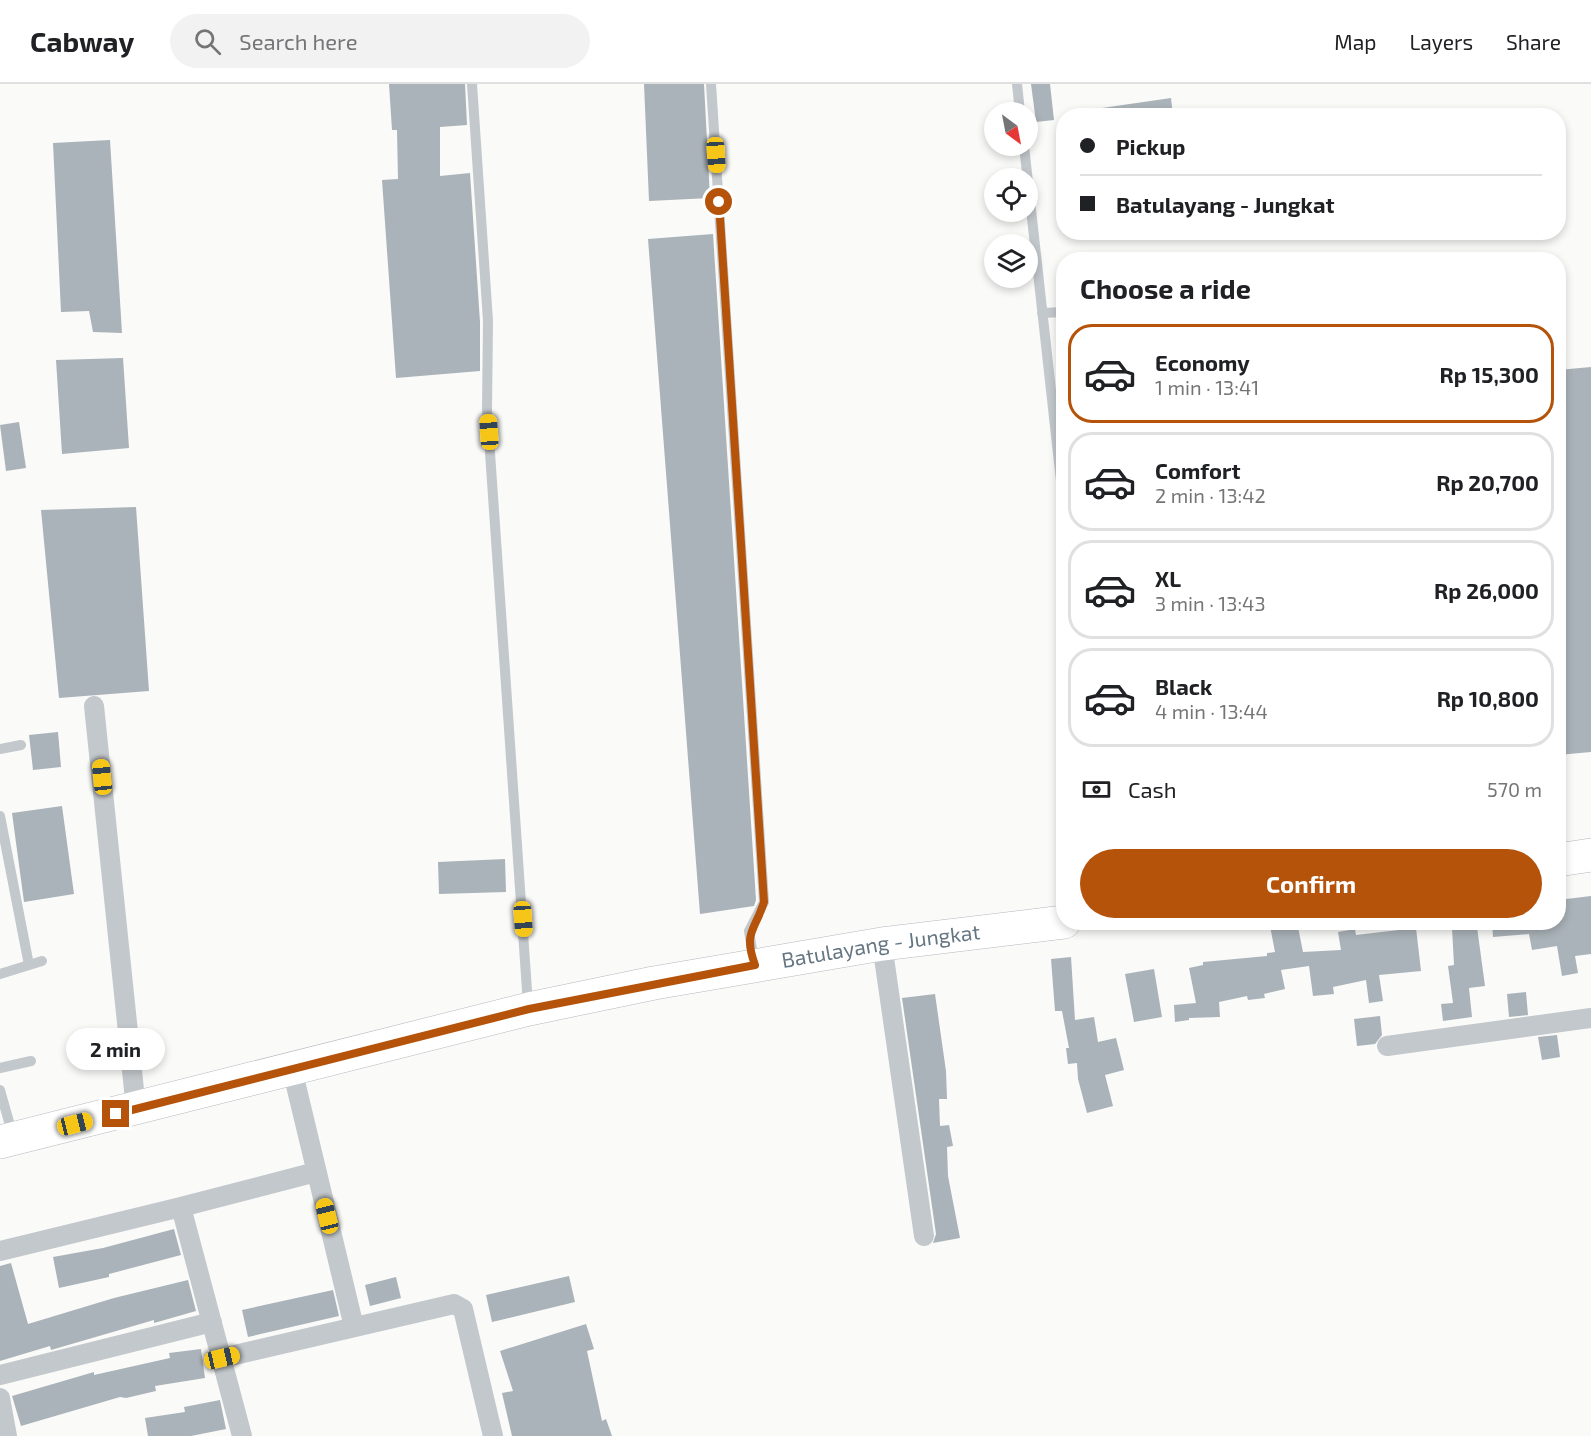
<!DOCTYPE html>
<html lang="en">
<head>
<meta charset="utf-8">
<style>
	:root { --surface:#fff; --page:#f2f2f2; --text:#202124; --muted:#757577; --line:#e0e0e0; --accent:#b45309 }
	body { margin:0; font-family:"Exo 2",sans-serif; background:var(--page); color:var(--text); height:100vh; display:flex; flex-direction:column; font-size:22px; white-space:nowrap }
	* { box-sizing:border-box; margin:0 }
	p { font-size:20px; color:var(--muted) }
	.icon { flex:none; width:33px; height:33px; fill:none; stroke:currentColor; stroke-width:2; stroke-linecap:round; stroke-linejoin:round }
	.map { position:relative; flex:1; overflow:hidden }
	.drawer { position:absolute; left:1056px; top:168px; width:510px; height:678px; display:flex; flex-direction:column; background:var(--surface); border-radius:24px; box-shadow:0 3px 9px #0003 }
	.drawer>* { flex:none }
	.banner { position:absolute; left:1056px; top:24px; width:510px; height:132px; border-radius:24px; box-shadow:0 3px 9px #0003; display:grid; align-content:center; height:132px; padding:0 24px; background:var(--surface) }
	.needle { width:39px; rotate:148deg }
	.buttons { position:absolute; left:984px; top:18px; display:grid; gap:12px }
	.buttons a { display:grid; place-items:center; width:54px; height:54px; border-radius:50%; background:var(--surface); box-shadow:0 3px 9px #0003; font-size:30px }
	.end { position:absolute; width:27px; height:27px; margin:-14px; border:8px solid #b45309; background:#fff; box-shadow:0 0 0 3px #fff }
	.from { border-radius:50% }
	.bubble { position:absolute; height:42px; border-radius:21px; background:var(--surface); box-shadow:0 3px 9px #0003; font-size:20px; font-weight:700; line-height:42px; text-align:center }
	.car { position:absolute; width:18px; height:36px; margin:-18px -9px; border-radius:8px; box-shadow:0 0 4px 2px #0007; background:linear-gradient(#f5c518 24%,#345 0 40%,#f5c518 0 76%,#345 0 86%,#f5c518 0) }
	.banner b { display:flex; align-items:center; gap:21px; height:57px; font-size:22px }
	.banner b+b { border-top:2px solid var(--line) }
	.banner i { width:15px; height:15px; background:var(--text) }
	ul { padding:0; list-style:none }
	li { display:flex; align-items:center; gap:18px; height:99px; margin:0 12px 9px; padding:0 12px; border:3px solid var(--line); border-radius:24px }
	li div { flex:1 }
	li b { display:block; font-size:22px }
	li em { font-style:normal; font-weight:700 }
	li.active { border-color:var(--accent) }
	li>.icon { width:54px; height:54px; stroke-width:1.5 }
	h2 { padding:0 24px; font-size:27px; line-height:72px }
	.pay { display:flex; align-items:center; gap:15px; height:66px; padding:0 24px; font-size:22px }
	.pay p { margin-inline-start:auto }
	.button { display:flex; gap:12px; margin-top:auto; padding:12px 24px }
	.button a { flex:1; height:69px; border-radius:36px; background:var(--accent); color:#fff; font-size:24px; font-weight:700; line-height:69px; text-align:center }
	header { display:flex; align-items:center; gap:36px; box-sizing:border-box; height:84px; padding:0 30px; background:var(--surface); border-bottom:2px solid var(--line) }
	header strong { font-size:28px }
	nav { display:flex; gap:33px; margin-inline-start:auto; font-size:21px }
	.search { width:420px; height:54px; background:var(--page); display:flex; align-items:center; gap:15px; box-sizing:border-box; padding:0 21px; border-radius:33px; color:var(--muted); font-size:22px }
	.map>svg:first-child { display:block }
	.building { fill:#aab3b9 }
	.lines { fill:none; stroke-linecap:round; stroke-linejoin:round }
	.trunk-casing { stroke:#b4b9bd; stroke-width:34 }
	.service { stroke:#c3c8cc; stroke-width:10 }
	.minor { stroke:#c3c8cc; stroke-width:20 }
	.trunk { stroke:#fff; stroke-width:33 }
	.route { stroke:#b45309; stroke-width:8 }
	.labels { text-anchor:middle; stroke-width:6; stroke-linejoin:round; paint-order:stroke }
	.street-label { font-size:21px; fill:#657683; stroke:#fff }
</style>
</head>
<body>
<header>
<strong>Cabway</strong>
<div class="search"><svg class="icon" aria-label="search" viewBox="0 0 24 24"><circle cx="10" cy="10" r="6"/><path d="M15 15l6 6"/></svg>Search here</div>
<nav><a>Map</a><a>Layers</a><a>Share</a></nav>
</header>
<div class="map">
<svg width="1591" height="1352" viewBox="0 0 1591 1352">
	<rect width="100%" height="100%" fill="#fafaf8"/>
	<path class="building" d="M389 0H465L467 41 440 43V92L470 89 480 238V287L396 294 382 96 398 95 397 46H392Z
		M644 0H704L710 114 649 117Z
		M1031 0H1050L1054 36 1036 38Z
		M1171 14 1173 32H1103L1102 24Z
		M110 56 122 249 93 248 89 227 61 228 53 59Z
		M713 150 756 816 754 822 700 830 648 155Z
		M123 274 129 364 62 370 56 276Z
		M1591 283V668L1558 671V286Z
		M19 338 26 384 6 387 0 341Z
		M136 423 149 607 59 614 41 426Z
		M58 648 61 683 33 686 29 651Z
		M62 722 74 810 24 818 12 729Z
		M505 775 506 808 439 810 438 778Z
		M1591 812V870L1575 872 1578 889 1562 892 1557 862 1532 866 1529 850 1493 853 1492 838H1558V816Z
		M1297 838 1303 868 1341 866 1338 848 1355 845 1356 851 1416 844 1421 887 1379 891 1383 917 1369 919 1366 896 1333 903 1334 910 1313 912 1309 882 1281 886 1285 905 1264 910 1265 914 1248 916 1247 912 1219 918 1220 933 1189 934V936L1175 938 1174 921 1196 919 1189 884 1203 881V878L1267 872V869L1275 868 1270 842Z
		M1477 843 1485 902 1469 904 1472 933 1443 937 1441 920 1453 919 1448 882 1454 881 1452 844Z
		M1071 873 1075 936 1094 933 1098 958 1116 954 1124 986 1105 991 1113 1022 1087 1029 1078 995 1077 979 1068 980 1066 964H1069L1062 927H1055L1051 875Z
		M1154 885 1162 933 1134 938 1125 890Z
		M1526 908 1528 931 1509 933 1507 910Z
		M935 910 946 987 947 1015H939L940 1042 949 1041 953 1062 947 1063 948 1092 960 1154 933 1159 936 1150 902 914Z
		M1380 932 1382 951 1375 960 1357 962 1354 935Z
		M1557 951 1560 973 1542 976 1538 953Z
		M174 1145 181 1171 109 1190V1193L59 1204 53 1173 103 1164Z
		M11 1179 28 1240 114 1214 188 1196 196 1227 154 1239V1236L51 1266 50 1262 0 1277V1182Z
		M569 1192 575 1218 492 1238 486 1211Z
		M396 1193 401 1214 370 1222 365 1201Z
		M333 1206 339 1232 248 1253 242 1226Z
		M586 1240 594 1265 587 1267 602 1337 606 1335 612 1352H512L502 1309 513 1307 500 1267Z
		M201 1265 205 1294 155 1302 156 1307 126 1314 120 1313 21 1342 12 1312 94 1288V1291L170 1274 169 1269Z
		M220 1316 226 1345 191 1352H148L145 1334 185 1328 184 1323Z"/>
	<g class="lines">
		<defs>
			<g id="trunk">
				<path d="M1558 776 1591 771"/>
				<path id="s1" d="M0 1058 529 925 654 899 882 860 1064 838"/>
			</g>
		</defs>
		<use href="#trunk" class="trunk-casing"/>
		<path class="service" d="M472 0 488 237 487 325 528 921
			M711 0 764 818 749 847 754 878
			M1017 0 1020 28
			M1024 62 1064 424
			M1042 229 1064 228
			M0 665 21 661
			M0 732 29 881
			M0 890 42 877
			M0 984 31 977
			M0 1006 13 1052"/>
		<path class="minor" d="M94 622 136 1025
			M882 860 924 1152
			M1387 962 1591 934
			M292 985 354 1243
			M0 1167 181 1123
			M222 1274 454 1220 463 1225 493 1352
			M0 1291 212 1238
			M0 1314 7 1352
			M242 1352 181 1123 316 1088"/>
		<use href="#trunk" class="trunk"/>
	</g>
	<g class="lines">
		<path class="route" d="M116 1030 529 925 755 881C743 848 755 847 764 818L719 118"/>
	</g>
	<g class="labels">
		<g class="street-label">
			<text dy="7" stroke="none"><textPath href="#s1" startOffset="903">Batulayang - Jungkat</textPath></text>
		</g>
	</g>
</svg>
<div class="buttons">
<a><svg class="needle" viewBox="-14 -14 28 28"><path d="M0-13l5 13h-10z" fill="#e53935"/><path d="M0 13l5-13h-10z" fill="#757577"/></svg></a>
<a><svg class="icon" aria-label="locate" viewBox="0 0 24 24"><circle cx="12" cy="12" r="6"/><path d="M12 2v4M12 18v4M2 12h4M18 12h4"/></svg></a>
<a><svg class="icon" aria-label="layers" viewBox="0 0 24 24"><path d="M12 4l9 5-9 5-9-5zM3 14l9 5 9-5"/></svg></a>
</div>
<i class="end from" style="left:719px;top:118px"></i>
<i class="end" style="left:116px;top:1030px"></i>
<div class="bubble" style="left:66px;top:944px;width:99px">2 min</div>
<i class="car" style="left:716px;top:71px;rotate:176deg"></i>
<i class="car" style="left:489px;top:348px;rotate:356deg"></i>
<i class="car" style="left:102px;top:693px;rotate:354deg"></i>
<i class="car" style="left:523px;top:835px;rotate:176deg"></i>
<i class="car" style="left:75px;top:1040px;rotate:76deg"></i>
<i class="car" style="left:327px;top:1132px;rotate:346deg"></i>
<i class="car" style="left:222px;top:1274px;rotate:77deg"></i>
<div class="banner">
<b><i class="from"></i>Pickup</b>
<b><i></i>Batulayang - Jungkat</b>
</div>
<section class="drawer">
<h2>Choose a ride</h2>
<ul>
<li class="active"><svg class="icon" aria-label="car" viewBox="0 0 24 24"><path d="M5 17H2v-5l4-1 3-4h7l3 4 3 1v5h-3M9 17h6M6 11h13"/><circle cx="7" cy="17" r="2"/><circle cx="17" cy="17" r="2"/></svg><div><b>Economy</b><p>1 min · 13:41</p></div><em>Rp 15,300</em></li>
<li><svg class="icon" aria-label="car" viewBox="0 0 24 24"><path d="M5 17H2v-5l4-1 3-4h7l3 4 3 1v5h-3M9 17h6M6 11h13"/><circle cx="7" cy="17" r="2"/><circle cx="17" cy="17" r="2"/></svg><div><b>Comfort</b><p>2 min · 13:42</p></div><em>Rp 20,700</em></li>
<li><svg class="icon" aria-label="car" viewBox="0 0 24 24"><path d="M5 17H2v-5l4-1 3-4h7l3 4 3 1v5h-3M9 17h6M6 11h13"/><circle cx="7" cy="17" r="2"/><circle cx="17" cy="17" r="2"/></svg><div><b>XL</b><p>3 min · 13:43</p></div><em>Rp 26,000</em></li>
<li><svg class="icon" aria-label="car" viewBox="0 0 24 24"><path d="M5 17H2v-5l4-1 3-4h7l3 4 3 1v5h-3M9 17h6M6 11h13"/><circle cx="7" cy="17" r="2"/><circle cx="17" cy="17" r="2"/></svg><div><b>Black</b><p>4 min · 13:44</p></div><em>Rp 10,800</em></li>
</ul>
<div class="pay"><svg class="icon" aria-label="cash" viewBox="0 0 24 24"><path d="M3 7h18v10H3z"/><circle cx="12" cy="12" r="2"/></svg>Cash<p>570 m</p></div>
<div class="button"><a>Confirm</a></div>
</section>
</div>
</body>
</html>
